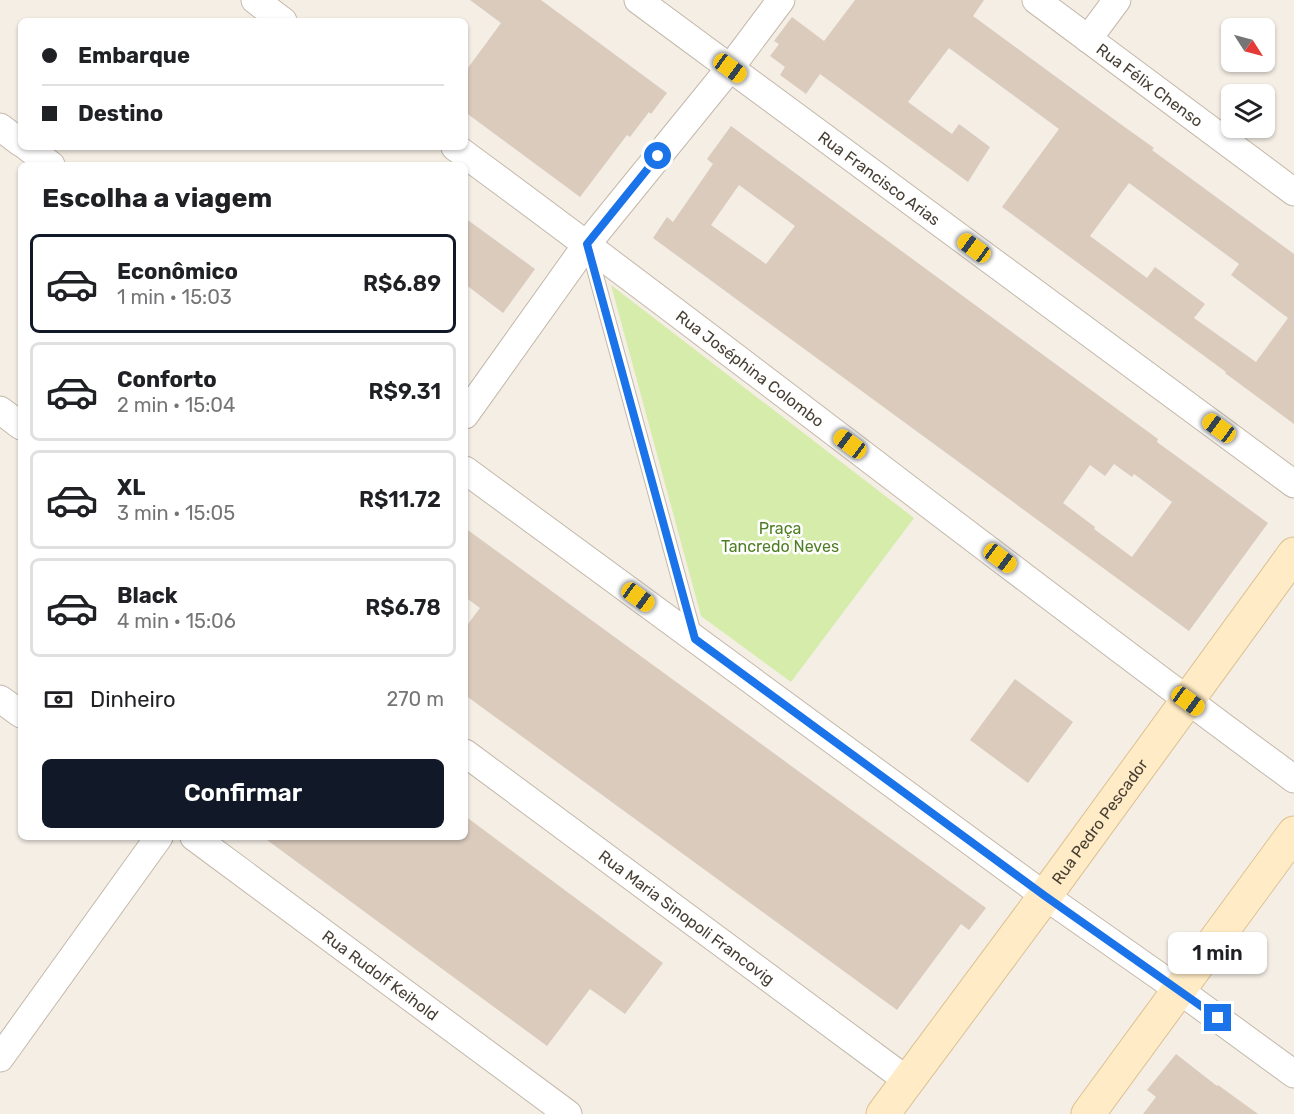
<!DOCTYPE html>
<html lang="pt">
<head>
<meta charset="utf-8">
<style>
	:root { --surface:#fff; --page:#f2f2f2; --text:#202124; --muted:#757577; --line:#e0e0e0; --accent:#111827 }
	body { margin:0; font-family:Rubik,sans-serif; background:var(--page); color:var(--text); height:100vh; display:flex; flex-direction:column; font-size:22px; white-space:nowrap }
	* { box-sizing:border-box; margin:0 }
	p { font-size:20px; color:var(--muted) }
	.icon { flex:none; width:33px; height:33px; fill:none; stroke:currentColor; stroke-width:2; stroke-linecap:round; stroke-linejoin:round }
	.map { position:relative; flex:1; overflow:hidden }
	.panel { position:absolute; left:18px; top:162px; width:450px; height:678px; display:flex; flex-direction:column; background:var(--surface); border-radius:9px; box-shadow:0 2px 4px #0004 }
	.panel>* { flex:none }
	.hud { position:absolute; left:18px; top:18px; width:450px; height:132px; border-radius:9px; box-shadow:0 2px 4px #0004; display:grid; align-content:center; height:132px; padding:0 24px; background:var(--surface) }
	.needle { width:39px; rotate:126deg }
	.buttons { position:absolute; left:1221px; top:18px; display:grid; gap:12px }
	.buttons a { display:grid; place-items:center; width:54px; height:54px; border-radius:9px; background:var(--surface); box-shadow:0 2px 4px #0004; font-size:30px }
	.end { position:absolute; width:27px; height:27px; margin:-14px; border:8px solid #1a73e8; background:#fff; box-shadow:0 0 0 3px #fff }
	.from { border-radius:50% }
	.bubble { position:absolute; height:42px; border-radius:9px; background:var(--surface); box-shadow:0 2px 4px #0004; font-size:20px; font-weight:600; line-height:42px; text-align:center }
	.car { position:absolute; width:18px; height:36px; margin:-18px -9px; border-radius:8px; box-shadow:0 0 4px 2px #0007; background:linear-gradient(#f5c518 24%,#345 0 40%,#f5c518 0 76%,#345 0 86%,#f5c518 0) }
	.hud b { display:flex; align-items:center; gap:21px; height:57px; font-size:22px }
	.hud b+b { border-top:2px solid var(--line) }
	.hud i { width:15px; height:15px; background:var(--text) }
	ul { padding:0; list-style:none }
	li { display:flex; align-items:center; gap:18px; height:99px; margin:0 12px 9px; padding:0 12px; border:3px solid var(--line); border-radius:9px }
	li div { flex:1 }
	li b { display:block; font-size:22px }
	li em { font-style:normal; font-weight:600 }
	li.on { border-color:var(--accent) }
	li>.icon { width:54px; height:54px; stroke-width:1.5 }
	h2 { padding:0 24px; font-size:27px; line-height:72px }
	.pay { display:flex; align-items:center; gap:15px; height:66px; padding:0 24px; font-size:22px }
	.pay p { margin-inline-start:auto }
	.cta { display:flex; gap:12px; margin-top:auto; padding:12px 24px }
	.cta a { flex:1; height:69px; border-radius:9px; background:var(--accent); color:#fff; font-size:24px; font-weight:600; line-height:69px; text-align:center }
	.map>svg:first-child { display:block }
	.green { fill:#d6ecaa }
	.building { fill:#dacbbd; fill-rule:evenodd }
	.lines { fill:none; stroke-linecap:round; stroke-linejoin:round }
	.lane-casing { stroke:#c4b8aa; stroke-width:16 }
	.street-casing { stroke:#c4b8aa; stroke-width:29 }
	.secondary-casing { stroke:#dcc193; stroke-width:35 }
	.lane { stroke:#fff; stroke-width:14 }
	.street { stroke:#fff; stroke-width:27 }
	.secondary { stroke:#ffebc5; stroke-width:33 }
	.route { stroke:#1a73e8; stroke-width:8 }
	.labels { text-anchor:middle; stroke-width:5; stroke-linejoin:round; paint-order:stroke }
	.street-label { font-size:16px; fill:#473e34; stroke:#fff }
	.park-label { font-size:16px; fill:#4f7e22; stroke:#fff }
</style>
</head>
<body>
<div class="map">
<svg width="1294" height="1114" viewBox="0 0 1294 1114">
	<rect width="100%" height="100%" fill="#f4eee5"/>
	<path class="green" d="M611 285 914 518 791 682 701 616Z"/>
	<path class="building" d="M470 0H541L667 93 651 114 649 112 630 137 627 135 580 197 465 112V72L501 23Z
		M855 0H984L973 16 1119 123 1154 148 1152 150 1294 254V424L1225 373 1226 372 1002 207 1059 129 949 48 908 102 952 134 959 124 990 147 968 182 820 74 806 94 780 75 785 67 770 56 779 44 774 41 792 17 824 41ZM1129 183 1239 264 1231 275 1288 318 1256 362 1194 318 1205 304 1155 267 1147 278 1090 236Z
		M731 126 1158 439 1157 442 1268 523 1189 631 653 238 667 217 673 222 713 164 707 159ZM739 185 795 226 766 264 711 225ZM1114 464 1132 477 1134 474 1172 502 1132 557 1094 529 1095 527 1063 503 1090 465 1105 476Z
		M465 218 535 269 503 313 465 284Z
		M465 528 986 908 969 930 961 924 897 1010 465 695V628L480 608 465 597Z
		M1015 679 1073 722 1028 783 970 740Z
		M465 816 663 963 625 1014 590 989 547 1046 263 837H465Z
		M1176 1054 1217 1086 1218 1085 1258 1114H1143L1156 1097 1147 1090Z"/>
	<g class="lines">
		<defs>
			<path id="lane" d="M589 250 694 634"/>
			<g id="street">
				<path d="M255 0 283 21"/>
				<path id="s1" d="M638 0 1294 484"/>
				<path id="s2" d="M1036 0 1294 192"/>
				<path d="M1088 39 1117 0"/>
				<path d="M0 127 21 143"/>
				<path d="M27 147 51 165"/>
				<path id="s3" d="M455 147C737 354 1012 572 1294 779"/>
				<path d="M0 410 21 426"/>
				<path d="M465 415 587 244 730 68 781 0"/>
				<path d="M465 470 1045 896 1179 990 1294 1074"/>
				<path d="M0 699 21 714"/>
				<path id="s4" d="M465 753 908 1081"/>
				<path id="s5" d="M194 837 568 1114"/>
				<path d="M0 1058 159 837"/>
			</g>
			<g id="secondary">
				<path id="s6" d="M883 1114 1045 896 1294 554"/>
				<path d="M1088 1114 1294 833"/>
			</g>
		</defs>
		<use href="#lane" class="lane-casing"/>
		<use href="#street" class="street-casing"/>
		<use href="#secondary" class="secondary-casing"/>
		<use href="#lane" class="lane"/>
		<use href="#street" class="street"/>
		<use href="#secondary" class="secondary"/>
	</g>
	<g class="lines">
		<path class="route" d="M658 156 587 244 695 639 1045 896 1218 1018"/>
	</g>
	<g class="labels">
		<g class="street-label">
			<text dy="6" stroke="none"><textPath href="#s2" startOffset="142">Rua Félix Chenso</textPath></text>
			<text dy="6" stroke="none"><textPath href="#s1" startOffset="300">Rua Francisco Arias</textPath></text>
			<text dy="6" stroke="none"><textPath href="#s3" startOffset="369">Rua Joséphina Colombo</textPath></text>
			<text dy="6" stroke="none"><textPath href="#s6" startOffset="364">Rua Pedro Pescador</textPath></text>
			<text dy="6" stroke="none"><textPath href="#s4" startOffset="276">Rua Maria Sinopoli Francovig</textPath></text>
			<text dy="6" stroke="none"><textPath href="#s5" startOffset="232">Rua Rudolf Keihold</textPath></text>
		</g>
		<g class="park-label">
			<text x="780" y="534">Praça<tspan x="780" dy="18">Tancredo Neves</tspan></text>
		</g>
	</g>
</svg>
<div class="buttons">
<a><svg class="needle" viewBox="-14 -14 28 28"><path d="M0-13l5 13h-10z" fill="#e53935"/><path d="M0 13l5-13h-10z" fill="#757577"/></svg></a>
<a><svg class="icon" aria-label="layers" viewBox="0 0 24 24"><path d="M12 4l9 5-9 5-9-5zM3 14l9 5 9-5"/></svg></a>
</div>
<i class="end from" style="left:658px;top:156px"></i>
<i class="end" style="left:1218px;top:1018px"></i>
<div class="bubble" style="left:1168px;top:932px;width:99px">1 min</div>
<i class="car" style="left:730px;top:68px;rotate:126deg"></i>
<i class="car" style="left:974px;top:248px;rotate:306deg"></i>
<i class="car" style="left:1219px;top:428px;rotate:306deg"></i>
<i class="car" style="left:850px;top:444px;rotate:307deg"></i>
<i class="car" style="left:1000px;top:558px;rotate:127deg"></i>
<i class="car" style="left:638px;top:597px;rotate:126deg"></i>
<i class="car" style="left:1188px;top:701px;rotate:126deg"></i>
<div class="hud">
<b><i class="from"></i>Embarque</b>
<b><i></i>Destino</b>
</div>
<section class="panel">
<h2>Escolha a viagem</h2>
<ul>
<li class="on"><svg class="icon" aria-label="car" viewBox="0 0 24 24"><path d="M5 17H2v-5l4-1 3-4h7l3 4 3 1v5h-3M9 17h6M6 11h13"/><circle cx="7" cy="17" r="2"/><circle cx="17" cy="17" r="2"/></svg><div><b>Econômico</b><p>1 min · 15:03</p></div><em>R$6.89</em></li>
<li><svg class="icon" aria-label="car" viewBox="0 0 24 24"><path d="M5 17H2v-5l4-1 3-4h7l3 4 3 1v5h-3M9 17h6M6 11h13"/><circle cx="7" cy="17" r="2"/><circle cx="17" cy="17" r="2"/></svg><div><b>Conforto</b><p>2 min · 15:04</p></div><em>R$9.31</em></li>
<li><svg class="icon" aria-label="car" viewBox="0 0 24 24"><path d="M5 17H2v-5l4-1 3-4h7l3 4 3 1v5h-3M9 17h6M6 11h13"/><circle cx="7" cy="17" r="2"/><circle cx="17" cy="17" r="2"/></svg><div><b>XL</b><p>3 min · 15:05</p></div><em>R$11.72</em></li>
<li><svg class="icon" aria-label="car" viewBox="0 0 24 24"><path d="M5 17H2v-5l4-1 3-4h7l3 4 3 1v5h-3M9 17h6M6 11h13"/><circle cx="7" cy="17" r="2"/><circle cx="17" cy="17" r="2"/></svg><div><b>Black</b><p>4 min · 15:06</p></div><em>R$6.78</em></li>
</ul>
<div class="pay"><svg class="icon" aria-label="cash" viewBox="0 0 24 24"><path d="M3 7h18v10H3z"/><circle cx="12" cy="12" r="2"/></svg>Dinheiro<p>270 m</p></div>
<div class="cta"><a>Confirmar</a></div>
</section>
</div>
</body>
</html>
